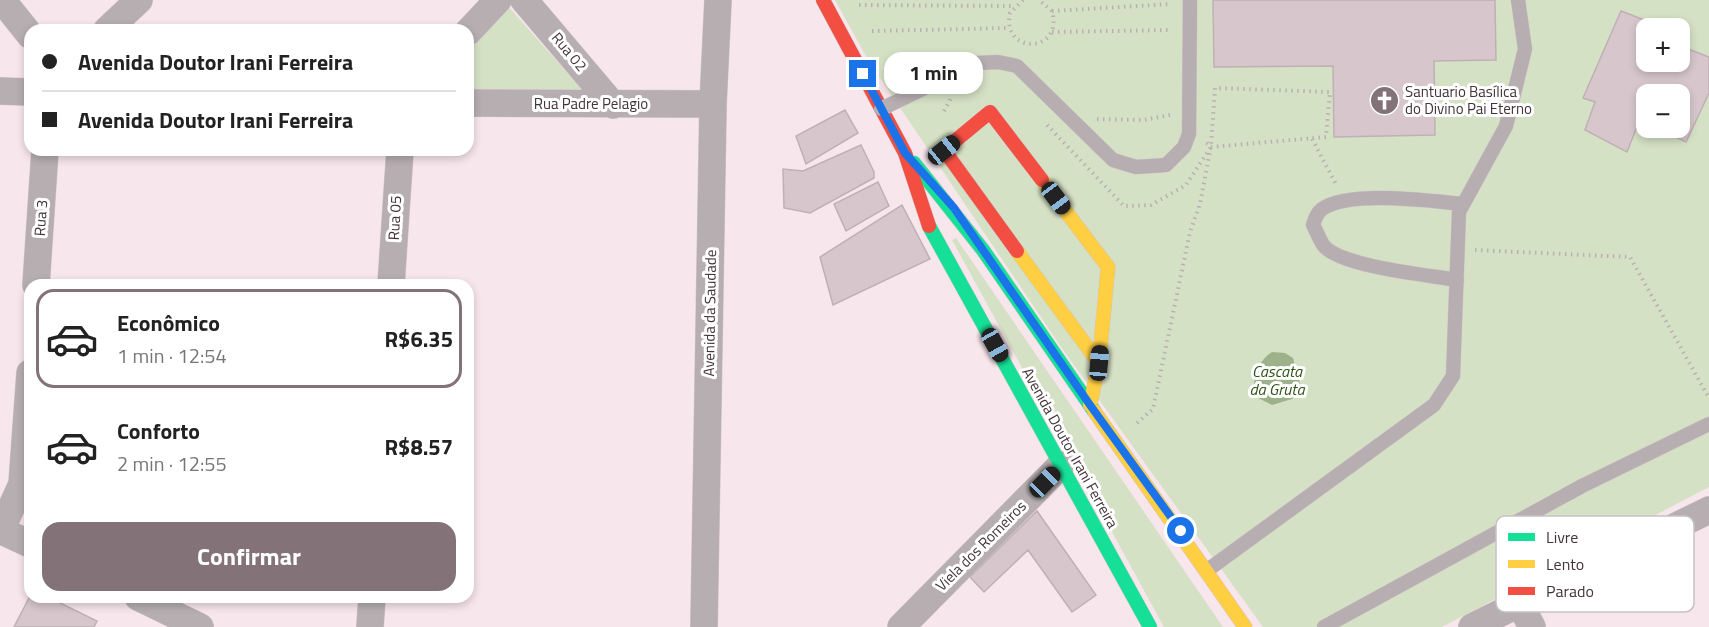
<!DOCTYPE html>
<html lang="pt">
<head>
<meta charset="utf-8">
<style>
	:root { --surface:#fff; --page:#f2f2f2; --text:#222; --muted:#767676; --line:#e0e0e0; --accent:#837277 }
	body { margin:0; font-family:"Titillium Web",sans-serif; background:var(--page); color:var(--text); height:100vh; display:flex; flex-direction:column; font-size:22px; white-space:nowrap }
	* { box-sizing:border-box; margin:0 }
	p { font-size:20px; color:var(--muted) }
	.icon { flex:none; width:33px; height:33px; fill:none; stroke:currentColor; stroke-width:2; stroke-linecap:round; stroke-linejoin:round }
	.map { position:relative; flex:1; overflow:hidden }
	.side { position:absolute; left:24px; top:279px; width:450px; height:324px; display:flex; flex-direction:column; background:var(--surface); border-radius:18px; box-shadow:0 3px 9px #0003 }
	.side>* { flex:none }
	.hud { position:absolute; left:24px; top:24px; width:450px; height:132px; border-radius:18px; box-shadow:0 3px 9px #0003; display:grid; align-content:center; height:132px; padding:0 18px; background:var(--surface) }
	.tools { position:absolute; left:1636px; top:18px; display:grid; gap:12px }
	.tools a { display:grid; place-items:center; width:54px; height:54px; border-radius:12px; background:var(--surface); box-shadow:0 3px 9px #0003; font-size:30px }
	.end { position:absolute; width:27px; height:27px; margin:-14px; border:8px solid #1a73e8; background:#fff; box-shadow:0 0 0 3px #fff }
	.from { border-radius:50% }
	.bubble { position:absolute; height:42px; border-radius:18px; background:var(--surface); box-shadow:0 3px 9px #0003; font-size:20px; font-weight:700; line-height:42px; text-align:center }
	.car { position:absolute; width:18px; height:36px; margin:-18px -9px; border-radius:8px; box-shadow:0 0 4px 2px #0007; background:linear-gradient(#222 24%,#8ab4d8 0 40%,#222 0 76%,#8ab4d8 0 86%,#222 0) }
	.hud b { display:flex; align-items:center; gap:21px; height:57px; font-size:22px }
	.hud b+b { border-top:2px solid var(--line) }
	.hud i { width:15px; height:15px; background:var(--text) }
	ul { padding:10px 0 0; list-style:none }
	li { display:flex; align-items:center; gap:18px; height:99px; margin:0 12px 9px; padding:0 6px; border:3px solid transparent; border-radius:18px }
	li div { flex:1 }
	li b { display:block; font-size:22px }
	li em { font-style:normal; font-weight:700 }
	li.on { border-color:var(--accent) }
	li>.icon { width:54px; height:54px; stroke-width:1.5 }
	.action { display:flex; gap:12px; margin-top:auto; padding:12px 18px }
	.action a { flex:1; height:69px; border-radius:18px; background:var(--accent); color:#fff; font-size:24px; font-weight:700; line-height:69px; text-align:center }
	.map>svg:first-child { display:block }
	.green { fill:#d5e1c5; fill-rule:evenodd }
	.water { fill:#9db28a }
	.building { fill:#d7c7cc; stroke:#bfb0b5; stroke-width:1.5 }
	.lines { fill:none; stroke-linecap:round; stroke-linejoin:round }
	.lane-casing { stroke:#d2c4c8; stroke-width:15 }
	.street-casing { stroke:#d2c4c8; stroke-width:28 }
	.fast-casing { stroke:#d2c4c8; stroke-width:15 }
	.slow-casing { stroke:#d2c4c8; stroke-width:15 }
	.jam-casing { stroke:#d2c4c8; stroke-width:15 }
	.path { stroke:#bab0b3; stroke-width:4; stroke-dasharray:1.5 4.5; stroke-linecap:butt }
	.lane { stroke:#b6aeb0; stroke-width:14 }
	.street { stroke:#b6aeb0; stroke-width:27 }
	.fast { stroke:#16e098; stroke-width:14 }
	.slow { stroke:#ffcf43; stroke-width:14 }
	.jam { stroke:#f24e42; stroke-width:14 }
	.lane-bridge-casing { stroke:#d2c4c8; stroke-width:15; stroke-linecap:butt }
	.lane-bridge { stroke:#b6aeb0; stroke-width:14 }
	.route { stroke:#1a73e8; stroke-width:8 }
	.labels { text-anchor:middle; stroke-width:6; stroke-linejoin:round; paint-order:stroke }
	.street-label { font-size:15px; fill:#443439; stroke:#fff }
	.poi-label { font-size:15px; fill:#443439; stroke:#fff; text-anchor:start }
	.water-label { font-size:16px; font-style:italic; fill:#2f5216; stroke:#fff }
	.key { fill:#fff; stroke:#c7c2c4; stroke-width:1.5 }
	.key-label { font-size:16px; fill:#443439 }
</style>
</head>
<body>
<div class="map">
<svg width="1709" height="627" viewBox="0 0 1709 627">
	<rect width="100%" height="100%" fill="#f7e6eb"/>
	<path class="green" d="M835 0H1709V487L1442 627H1263L1061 347 868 60ZM1647 28H1680V62H1647ZM1647 94H1680V128H1647Z
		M507 5 587 95 468 91V50Z
		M956 238 1223 627H1164L952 240Z"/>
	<path class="water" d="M1272 352 1285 353 1293 358 1302 392 1292 399 1272 405 1258 398C1249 381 1257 362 1272 352Z"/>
	<path class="building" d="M1213 0H1495L1496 60 1434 61 1435 135 1334 137 1333 66 1214 67Z
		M1621 11 1665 28H1647V62H1680V41L1688 49 1709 57V93L1686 142 1657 128H1680V94H1647V123L1640 119 1627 152 1585 130 1595 102 1583 98Z
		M845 110 858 133 806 164 796 136Z
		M861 145 874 172V178L810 213 784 208 783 169 803 171Z
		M878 182 889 206 846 231 834 204Z
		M902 205 930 259 833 305 820 257Z
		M1037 511 1096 595 1072 612 1028 550 984 592 970 577Z
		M30 596 48 597 97 621 94 627H14Z"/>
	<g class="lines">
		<defs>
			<path id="lane" d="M1457 280C1429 275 1342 267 1324 246 1320 241 1317 232 1313 225 1315 219 1316 214 1322 209 1350 190 1430 201 1463 204
				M1501 530 1537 595
				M1209 569 1434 405 1453 376 1459 212 1506 126 1525 49 1518 0
				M1324 627 1582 486 1709 424"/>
			<path id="street" d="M2 0 30 35
				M524 0 613 105
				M107 30 139 0
				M468 32 498 0
				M0 91 30 92
				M468 103 713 104
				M36 285 45 150
				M391 285 400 150
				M0 530 30 544
				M1 530 22 484 30 373
				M138 597 200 627
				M1520 604 1532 627
				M370 627 372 597
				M704 627 713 104 718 0
				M901 627 1061 465
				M1472 627 1709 510"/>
			<path id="fast" d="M914 163 983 250 1094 411
				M929 226 1150 627"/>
			<path id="slow" d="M1042 180 1108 267 1099 363 1090 405
				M1017 251 1099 363
				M1094 411 1245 627"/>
			<path id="jam" d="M823 0 905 153 929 226
				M1017 251 944 150 990 112 1042 180"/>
		</defs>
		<use href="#lane" class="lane-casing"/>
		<use href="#street" class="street-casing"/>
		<use href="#fast" class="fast-casing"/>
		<use href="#slow" class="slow-casing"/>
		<use href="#jam" class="jam-casing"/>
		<path class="path" d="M1023 0 1010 13C1001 55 1064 54 1052 11L1039 0
			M859 5 1014 6
			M1052 11 1171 4
			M872 31 1009 28
			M1052 32 1171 30
			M944 111 952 96
			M1097 119 1144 120 1170 115
			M1047 125 1124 206 1151 205 1186 185 1211 147 1215 88 1330 92 1326 137 1211 147 1205 141
			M1312 139 1337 186
			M1475 250 1630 257 1709 398
			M1137 423 1153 409 1190 232 1200 204 1210 151"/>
		<use href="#lane" class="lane"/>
		<use href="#street" class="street"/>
		<use href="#fast" class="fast"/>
		<use href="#slow" class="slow"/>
		<use href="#jam" class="jam"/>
		<defs>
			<path id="lane-bridge" d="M881 109 977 63 998 62 1017 66 1113 160 1136 167 1166 165 1184 147 1189 134 1190 0"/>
		</defs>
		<use href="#lane-bridge" class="lane-bridge-casing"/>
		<use href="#lane-bridge" class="lane-bridge"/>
	</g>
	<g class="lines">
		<path class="route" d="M863 74 905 153 954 208 1090 405 1181 531"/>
	</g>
	<defs>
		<symbol id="church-disc" viewBox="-11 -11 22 22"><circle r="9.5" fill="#837277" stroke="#fff"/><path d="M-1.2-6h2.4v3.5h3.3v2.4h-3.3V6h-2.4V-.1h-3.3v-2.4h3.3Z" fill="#fff"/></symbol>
	</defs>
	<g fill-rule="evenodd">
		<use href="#church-disc" x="1368" y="84" width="33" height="33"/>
	</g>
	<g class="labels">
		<g class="street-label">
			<text transform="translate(569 52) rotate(50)" y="5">Rua 02</text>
			<text x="591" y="109">Rua Padre Pelagio</text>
			<text transform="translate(41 218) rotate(-86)" y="5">Rua 3</text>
			<text transform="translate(395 218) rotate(-87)" y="5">Rua 05</text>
			<text transform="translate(710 313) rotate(-89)" y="5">Avenida da Saudade</text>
			<text transform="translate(1070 448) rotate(61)" y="5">Avenida Doutor Irani Ferreira</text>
			<text transform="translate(981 546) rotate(-45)" y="5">Viela dos Romeiros</text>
		</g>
		<g class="poi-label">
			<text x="1405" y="97">Santuario Basílica<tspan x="1405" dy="17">do Divino Pai Eterno</tspan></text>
		</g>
		<g class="water-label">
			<text x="1277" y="377">Cascata<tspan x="1277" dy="18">da Gruta</tspan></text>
		</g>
	</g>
	<rect x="1496" y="516" width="198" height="96" rx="9" class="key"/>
	<rect x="1508" y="533" width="27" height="8" fill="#16e098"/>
	<rect x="1508" y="560" width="27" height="8" fill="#ffcf43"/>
	<rect x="1508" y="587" width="27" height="8" fill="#f24e42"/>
	<g class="key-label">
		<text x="1546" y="543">Livre</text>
		<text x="1546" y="570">Lento</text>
		<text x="1546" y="597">Parado</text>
	</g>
</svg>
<div class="tools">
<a>+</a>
<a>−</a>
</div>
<i class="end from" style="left:1181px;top:531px"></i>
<i class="end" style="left:863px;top:74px"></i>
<div class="bubble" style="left:884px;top:52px;width:99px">1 min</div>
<i class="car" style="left:944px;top:150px;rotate:51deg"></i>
<i class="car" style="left:1056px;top:198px;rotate:143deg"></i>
<i class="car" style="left:995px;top:345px;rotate:151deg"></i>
<i class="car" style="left:1099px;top:363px;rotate:5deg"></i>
<i class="car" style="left:1045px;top:482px;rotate:45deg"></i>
<div class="hud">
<b><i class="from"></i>Avenida Doutor Irani Ferreira</b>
<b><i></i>Avenida Doutor Irani Ferreira</b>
</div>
<section class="side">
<ul>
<li class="on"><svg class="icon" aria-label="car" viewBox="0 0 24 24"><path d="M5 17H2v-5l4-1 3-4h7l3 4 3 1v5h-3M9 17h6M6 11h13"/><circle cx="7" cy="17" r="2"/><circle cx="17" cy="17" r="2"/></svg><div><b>Econômico</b><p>1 min · 12:54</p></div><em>R$6.35</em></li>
<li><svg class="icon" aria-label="car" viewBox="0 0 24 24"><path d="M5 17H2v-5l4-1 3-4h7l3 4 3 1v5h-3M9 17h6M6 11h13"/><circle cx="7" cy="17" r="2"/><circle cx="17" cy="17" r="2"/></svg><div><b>Conforto</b><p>2 min · 12:55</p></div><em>R$8.57</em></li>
</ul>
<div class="action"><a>Confirmar</a></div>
</section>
</div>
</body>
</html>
